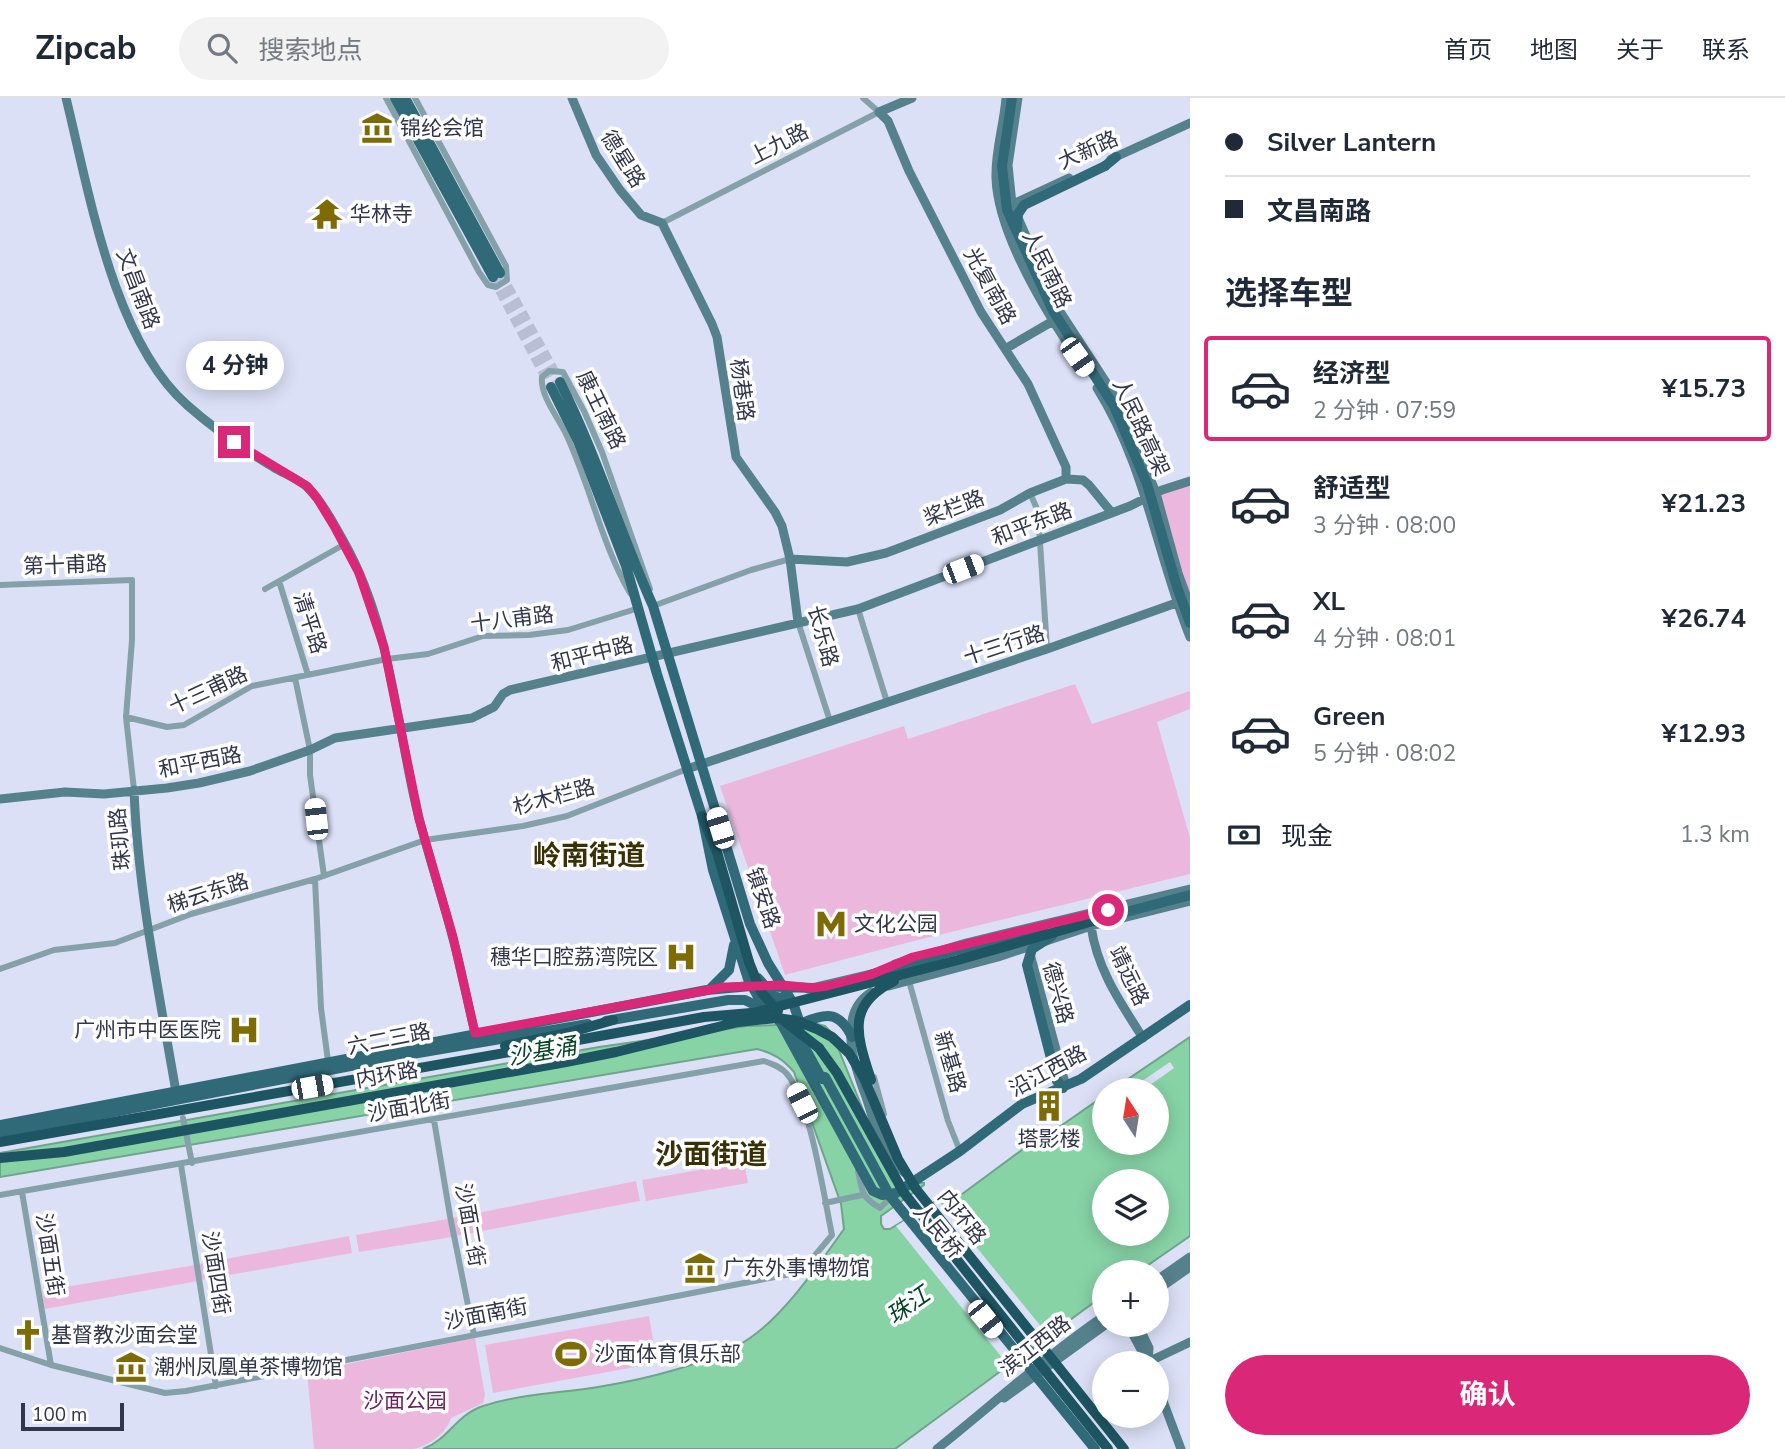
<!DOCTYPE html>
<html lang="zh">
<head>
<meta charset="utf-8">
<style>
	:root { --surface:#fff; --page:#f2f2f3; --text:#1f2937; --muted:#747a83; --line:#e0e1e3; --accent:#db2777 }
	body { margin:0; font-family:"Nunito Sans","Noto Sans SC",sans-serif; background:var(--page); color:var(--text); height:100vh; display:flex; flex-direction:column; font-size:26px; white-space:nowrap }
	* { box-sizing:border-box; margin:0 }
	p { font-size:23px; color:var(--muted) }
	.icon { flex:none; width:38px; height:38px; fill:none; stroke:currentColor; stroke-width:2; stroke-linecap:round; stroke-linejoin:round }
	.map { position:relative; flex:1; overflow:hidden }
	.details { display:flex; flex-direction:column; background:var(--surface); width:595px }
	.details>* { flex:none }
	.hud { display:grid; align-content:center; height:154px; padding:0 35px; background:var(--surface) }
	.needle { width:46px; rotate:348deg }
	.controls { position:absolute; left:1092px; top:980px; display:grid; gap:14px }
	.controls a { display:grid; place-items:center; width:77px; height:77px; border-radius:50%; background:var(--surface); box-shadow:0 4px 18px #0003; font-size:35px }
	.scale { position:absolute; left:21px; bottom:18px; width:103px; box-sizing:border-box; padding-left:7px; border:4px solid #32364c; border-top:0; font-size:19px; line-height:24px; white-space:nowrap; color:#32364c; -webkit-text-stroke:5px #fff; paint-order:stroke }
	.end { position:absolute; width:32px; height:32px; margin:-16px; border:9px solid #db2777; background:#fff; box-shadow:0 0 0 4px #fff }
	.from { border-radius:50% }
	.bubble { position:absolute; height:49px; border-radius:24px; background:var(--surface); box-shadow:0 4px 18px #0003; font-size:23px; font-weight:700; line-height:49px; text-align:center }
	.car { position:absolute; width:21px; height:42px; margin:-21px -10px; border-radius:9px; box-shadow:0 0 5px 2px #0007; background:linear-gradient(#fff 24%,#345 0 40%,#fff 0 76%,#345 0 86%,#fff 0) }
	.hud b { display:flex; align-items:center; gap:24px; height:66px; font-size:26px }
	.hud b+b { border-top:2px solid var(--line) }
	.hud i { width:18px; height:18px; background:var(--text) }
	ul { padding:0; list-style:none }
	li { display:flex; align-items:center; gap:21px; height:105px; margin:0 14px 10px; padding:0 21px; border:4px solid transparent; border-radius:7px }
	li div { flex:1 }
	li b { display:block; font-size:26px }
	li em { font-style:normal; font-weight:700 }
	li.selected { border-color:var(--accent) }
	li>.icon { width:63px; height:63px; stroke-width:1.5 }
	h2 { padding:0 35px; font-size:32px; line-height:84px }
	.pay { display:flex; align-items:center; gap:18px; height:77px; padding:0 35px; font-size:26px }
	.pay p { margin-inline-start:auto }
	.primary-button { display:flex; gap:14px; margin-top:auto; padding:14px 35px }
	.primary-button a { flex:1; height:80px; border-radius:42px; background:var(--accent); color:#fff; font-size:28px; font-weight:700; line-height:80px; text-align:center }
	header { display:flex; align-items:center; gap:42px; box-sizing:border-box; height:98px; padding:0 35px; background:var(--surface); border-bottom:2px solid var(--line) }
	header strong { font-size:33px }
	nav { display:flex; gap:38px; margin-inline-start:auto; font-size:24px }
	.search { width:490px; height:63px; background:var(--page); display:flex; align-items:center; gap:18px; box-sizing:border-box; padding:0 24px; border-radius:38px; color:var(--muted); font-size:26px }
	main { display:flex; flex:1; min-height:0 }
	.map>svg:first-child { display:block }
	.green { fill:#ecb7dd }
	.water { fill:#87d3a6; stroke:#6ea48b; stroke-width:2; fill-rule:evenodd }
	.pier { fill:#dce0f7 }
	.lines { fill:none; stroke-linecap:round; stroke-linejoin:round }
	.primary-tunnel { stroke:#babed5; stroke-width:10; stroke-dasharray:10 5; stroke-linecap:butt }
	.street { stroke:#84a1a9; stroke-width:6 }
	.secondary { stroke:#55818d; stroke-width:9 }
	.primary { stroke:#306a79; stroke-width:10 }
	.highway { stroke:#1d5562; stroke-width:10 }
	.primary-bridge { stroke:#306a79; stroke-width:10 }
	.highway-bridge { stroke:#1d5562; stroke-width:10 }
	.route { stroke:#db2777; stroke-width:9 }
	.labels { text-anchor:middle; stroke-width:7; stroke-linejoin:round; paint-order:stroke }
	.poi-label { font-size:21px; fill:#32364c; stroke:#fff; text-anchor:start }
	.street-label { font-size:21px; fill:#32364c; stroke:#fff }
	.park-label { font-size:21px; fill:#6c215d; stroke:#fff }
	.water-label { font-size:23px; font-style:italic; fill:#044326; stroke:#fff }
	.district-label { font-size:28px; font-weight:bold; fill:#393004; stroke:#fff }
</style>
</head>
<body>
<header>
<strong>Zipcab</strong>
<div class="search"><svg class="icon" aria-label="search" viewBox="0 0 24 24"><circle cx="10" cy="10" r="6"/><path d="M15 15l6 6"/></svg>搜索地点</div>
<nav><a>首页</a><a>地图</a><a>关于</a><a>联系</a></nav>
</header>
<main>
<div class="map">
<svg width="1190" height="1351" viewBox="0 0 1190 1351">
	<rect width="100%" height="100%" fill="#dce0f7"/>
	<path class="green" d="M1190 387V497L1180 473 1160 397Z
		M1075 586 1092 626 1190 593V611L1157 624 1190 740V776L910 844 785 877 720 688 904 628 908 641Z
		M744 1064 748 1085 646 1103 642 1082Z
		M636 1083 640 1103 456 1138 453 1120Z
		M448 1121 452 1139 359 1154 356 1137Z
		M349 1138 352 1155 202 1182 199 1166Z
		M195 1167 198 1183 45 1211 42 1193Z
		M649 1218 657 1265 493 1295 485 1247Z
		M475 1240 485 1297 483 1305 451 1320C446 1336 429 1347 414 1351H314L307 1274Z"/>
	<path class="water" d="M817 926 825 928 832 935 872 1034 903 1085H924V1087L881 1118V1126L884 1131H890L944 1098 950 1105 1034 1043 1036 1045 1104 998V1045H1157V992H1112L1190 939V1138L1138 1174H1104V1197L895 1351H423C448 1342 456 1317 483 1308 519 1296 561 1295 598 1289 642 1282 714 1265 750 1240 785 1216 819 1166 844 1131L841 1106 794 974C783 961 773 955 757 951L0 1079V1055L599 949 747 928ZM1104 1083H1157V1136H1104Z"/>
	<path class="pier" d="M1170 964 1174 970 1143 992H1129Z
		M938 1102 1048 1237 1008 1267 896 1128Z"/>
	<g class="lines">
		<path class="primary-tunnel" d="M500 175 560 284
			M493 179 551 289"/>
		<path class="street" d="M386 0 479 174 488 187 496 189 507 182 506 168 415 0
			M662 125 879 14 863 0
			M1030 395 1037 411 1039 429 1047 551
			M279 483 308 577
			M0 487 132 482V542L126 619 134 692
			M265 491 345 446
			M630 495C601 445 590 386 565 334 557 318 540 297 542 279L549 273 563 274 584 313 602 354 650 491
			M652 506 653 508 751 472 790 461
			M858 511 887 604
			M798 524 830 623
			M295 580 310 652V677L324 778
			M126 619 167 629 184 627 252 588 387 561 428 556 483 538 529 537 568 532 639 510 638 507
			M315 781 321 910 328 963
			M0 871 54 852 115 845 191 816 315 781 425 742 523 728 567 718 687 671
			M909 883 948 1023 960 1053
			M874 979 884 1016
			M183 1020 192 1065
			M434 1022 450 1118 474 1237
			M181 1067 216 1288
			M858 1073C863 1094 860 1098 880 1110L892 1098
			M22 1094 51 1267
			M0 1097 764 963C773 966 781 969 787 976 810 1003 824 1099 832 1137L801 1174 186 1293 165 1295 51 1267 0 1250
			M825 1105 862 1097"/>
		<path class="secondary" d="M66 0C89 93 113 242 187 307 213 330 243 351 273 369 284 376 300 381 309 391 323 405 334 426 344 444 388 522 395 613 414 699 424 745 440 791 452 837 461 869 467 902 475 935
			M572 0 596 57 620 92 641 117 662 125 712 226 717 239 736 359 775 414 782 428 790 461 798 524
			M912 0 879 14 888 23 909 73 981 214 1028 286 1066 369V381
			M1006 0C1004 27 995 53 996 80 998 139 1052 224 1086 273
			M1018 0 1008 67 1012 106 1057 209 1111 292 1127 324 1156 395 1178 475 1190 508
			M1111 61 1190 25
			M1009 108 1069 80
			M1005 251 1053 223
			M1097 290C1145 366 1157 457 1190 539
			M790 461 847 464 886 455 1000 412 1030 395 1066 381 1083 382 1089 387 1112 415
			M687 671 1047 551 1179 504
			M134 692C138 794 159 894 176 994
			M0 701 65 694 104 696 167 690 199 685 250 673 310 652 335 640 472 620 494 609 503 596 510 592 858 511 1130 408 1162 392 1190 383
			M1091 828C1097 871 1120 904 1143 940
			M1030 856 1064 981 1063 990
			M895 866 966 845 1190 791
			M889 888 998 859 1091 828 1190 803
			M808 891 876 875
			M872 894C836 915 854 968 866 999 875 1025 880 1058 905 1075
			M1157 1182 1190 1159
			M1157 1192 1190 1169
			M1128 1227 1148 1265
			M1138 1227 1149 1250 1148 1264
			M1148 1264 1190 1244
			M1157 1287 1181 1351
			M1004 1300 1105 1227
			M937 1351C993 1306 1045 1259 1104 1218"/>
		<path class="primary" d="M395 0 493 179
			M405 0 500 175
			M1105 68 1116 59
			M560 284C596 356 620 434 653 508L750 826 768 865 793 905 801 928
			M551 289 578 343 626 468 657 576 702 718 713 772 748 881 757 897 781 925 873 1093 882 1097 896 1095 960 1053 1022 1006 1081 981 1190 907
			M1100 821 1190 797
			M870 877 950 854
			M711 890 729 872 734 847
			M606 923 728 902H745L765 912
			M800 926C825 915 839 912 852 939
			M790 933 801 943 822 981
			M1053 968 1057 983 1063 990
			M0 1027 707 892 751 888 813 890
			M0 1036 418 955 588 926"/>
		<path class="highway" d="M702 718 717 754 749 864
			M505 948 568 935 613 922
			M819 950 837 975 904 1095 1031 1255
			M0 1044 578 942"/>
		<path class="primary-bridge" d="M1012 0 1002 68 1007 112 1053 213 1114 308 1147 386 1177 489 1190 525
			M1017 129 1018 116 1024 107 1105 68
			M1052 838 1032 851 1027 867 1053 968
			M950 854 1042 833
			M758 880 774 898 793 904
			M825 979 890 1098 1095 1351"/>
		<path class="highway-bridge" d="M749 864 761 894 778 913
			M745 917 958 862 1100 821
			M783 922 819 950
			M578 942 704 919 751 915
			M871 982C857 938 845 907 894 883
			M0 1060 64 1054 566 964 616 954 738 924 777 920 797 923 817 931 832 939 849 955 864 980 898 1061 916 1091 1124 1351
			M1031 1255 1108 1351"/>
	</g>
	<g class="lines">
		<path class="route" d="M234 344 307 388 317 400 334 428 359 475 384 549 419 721 453 839 475 935 725 889 782 887 813 890 827 888 870 877 913 859 1108 812"/>
	</g>
	<defs>
		<symbol id="museum-bare" viewBox="-9 -9 18 18"><path d="M0-6L6-3V-2H-6V-3ZM-5-1h2V3h-2ZM-1-1h2V3h-2ZM3-1h2V3H3ZM-6 4H6V6H-6Z" fill="#7e6b05" stroke="#fff" stroke-width="2.5" paint-order="stroke"/></symbol>
		<symbol id="temple-bare" viewBox="-9 -9 18 18"><path d="M0-6L5-2H3V0L6.5 2.5H4V6H1.5V3h-3V6H-4V2.5H-6.5L-3 0V-2H-5Z" fill="#7e6b05" stroke="#fff" stroke-width="2.5" paint-order="stroke"/></symbol>
		<symbol id="metro-bare" viewBox="-9 -9 18 18"><path d="M-5.5 5V-5H-3L0 0L3-5H5.5V5H3V-.5L0 4L-3-.5V5Z" fill="#7e6b05" stroke="#fff" stroke-width="2.5" paint-order="stroke"/></symbol>
		<symbol id="hospital-bare" viewBox="-9 -9 18 18"><path d="M-5-5h3v3.5h4V-5h3V5h-3V1.5h-4V5h-3Z" fill="#7e6b05" stroke="#fff" stroke-width="2.5" paint-order="stroke"/></symbol>
		<symbol id="building-bare" viewBox="-9 -9 18 18"><path d="M-4-6H4V6H1V3H-1V6H-4ZM-2.5-4.3h1.7v1.8h-1.7ZM.8-4.3h1.7v1.8H.8ZM-2.5-1h1.7V.8h-1.7ZM.8-1h1.7V.8H.8Z" fill="#7e6b05" stroke="#fff" stroke-width="2.5" paint-order="stroke"/></symbol>
		<symbol id="church-bare" viewBox="-9 -9 18 18"><path d="M-1.2-6h2.4v3.5h3.3v2.4h-3.3V6h-2.4V-.1h-3.3v-2.4h3.3Z" fill="#7e6b05" stroke="#fff" stroke-width="2.5" paint-order="stroke"/></symbol>
		<symbol id="stadium-bare" viewBox="-9 -9 18 18"><path d="M0-5a6.5 5 0 1 0 0 10a6.5 5 0 1 0 0-10ZM-3.5-1.8h7v3.6h-7Z" fill="#7e6b05" stroke="#fff" stroke-width="2.5" paint-order="stroke"/></symbol>
	</defs>
	<g fill-rule="evenodd">
		<use href="#museum-bare" x="355" y="8" width="44" height="44"/>
		<use href="#temple-bare" x="305" y="94" width="44" height="44"/>
		<use href="#metro-bare" x="809" y="804" width="44" height="44"/>
		<use href="#hospital-bare" x="659" y="837" width="44" height="44"/>
		<use href="#hospital-bare" x="222" y="910" width="44" height="44"/>
		<use href="#building-bare" x="1027" y="986" width="44" height="44"/>
		<use href="#museum-bare" x="678" y="1148" width="44" height="44"/>
		<use href="#church-bare" x="6" y="1215" width="44" height="44"/>
		<use href="#stadium-bare" x="549" y="1234" width="44" height="44"/>
		<use href="#museum-bare" x="109" y="1247" width="44" height="44"/>
	</g>
	<g class="labels">
		<g class="poi-label">
			<text x="400" y="37">锦纶会馆</text>
			<text x="350" y="123">华林寺</text>
			<text x="854" y="833">文化公园</text>
			<text x="658" y="866" text-anchor="end">穗华口腔荔湾院区</text>
			<text x="221" y="939" text-anchor="end">广州市中医医院</text>
			<text x="1049" y="1048" text-anchor="middle">塔影楼</text>
			<text x="723" y="1177">广东外事博物馆</text>
			<text x="51" y="1244">基督教沙面会堂</text>
			<text x="594" y="1263">沙面体育俱乐部</text>
			<text x="154" y="1276">潮州凤凰单茶博物馆</text>
		</g>
		<g class="street-label">
			<text transform="translate(779 46) rotate(-27)" y="7">上九路</text>
			<text transform="translate(1088 52) rotate(-24)" y="7">大新路</text>
			<text transform="translate(623 61) rotate(58)" y="7">德星路</text>
			<text transform="translate(1047 171) rotate(64)" y="7">人民南路</text>
			<text transform="translate(990 188) rotate(61)" y="7">光复南路</text>
			<text transform="translate(138 191) rotate(69)" y="7">文昌南路</text>
			<text transform="translate(742 292) rotate(82)" y="7">杨巷路</text>
			<text transform="translate(601 312) rotate(64)" y="7">康王南路</text>
			<text transform="translate(1141 329) rotate(65)" y="7">人民路高架</text>
			<text transform="translate(954 410) rotate(-21)" y="7">桨栏路</text>
			<text transform="translate(1032 426) rotate(-21)" y="7">和平东路</text>
			<text transform="translate(65 467) rotate(-2)" y="7">第十甫路</text>
			<text transform="translate(512 521) rotate(-7)" y="7">十八甫路</text>
			<text transform="translate(310 525) rotate(72)" y="7">清平路</text>
			<text transform="translate(823 538) rotate(75)" y="7">长乐路</text>
			<text transform="translate(1004 547) rotate(-18)" y="7">十三行路</text>
			<text transform="translate(592 556) rotate(-14)" y="7">和平中路</text>
			<text transform="translate(208 592) rotate(-25)" y="7">十三甫路</text>
			<text transform="translate(200 664) rotate(-11)" y="7">和平西路</text>
			<text transform="translate(554 699) rotate(-15)" y="7">杉木栏路</text>
			<text transform="translate(120 741) rotate(-95)" y="7">珠玑路</text>
			<text transform="translate(208 795) rotate(-18)" y="7">梯云东路</text>
			<text transform="translate(763 800) rotate(71)" y="7">镇安路</text>
			<text transform="translate(1129 878) rotate(64)" y="7">靖远路</text>
			<text transform="translate(1058 895) rotate(75)" y="7">德兴路</text>
			<text transform="translate(389 941) rotate(-11)" y="7">六二三路</text>
			<text transform="translate(950 964) rotate(74)" y="7">新基路</text>
			<text transform="translate(1048 973) rotate(-28)" y="7">沿江西路</text>
			<text transform="translate(387 977) rotate(-10)" y="7">内环路</text>
			<text transform="translate(409 1009) rotate(-10)" y="7">沙面北街</text>
			<text transform="translate(962 1119) rotate(52)" y="7">内环路</text>
			<text transform="translate(470 1127) rotate(80)" y="7">沙面二街</text>
			<text transform="translate(938 1133) rotate(50)" y="7">人民桥</text>
			<text transform="translate(50 1157) rotate(81)" y="7">沙面五街</text>
			<text transform="translate(216 1175) rotate(81)" y="7">沙面四街</text>
			<text transform="translate(486 1216) rotate(-11)" y="7">沙面南街</text>
			<text transform="translate(1035 1248) rotate(-38)" y="7">滨江西路</text>
		</g>
		<g class="park-label">
			<text x="405" y="1310">沙面公园</text>
		</g>
		<g class="water-label">
			<text transform="translate(542 953) rotate(-10)" y="8">沙基涌</text>
			<text transform="translate(908 1207) rotate(-35)" y="8">珠江</text>
		</g>
		<g class="district-label">
			<text x="589" y="767">岭南街道</text>
			<text x="711" y="1066">沙面街道</text>
		</g>
	</g>
</svg>
<div class="controls">
<a><svg class="needle" viewBox="-14 -14 28 28"><path d="M0-13l5 13h-10z" fill="#e53935"/><path d="M0 13l5-13h-10z" fill="#747a83"/></svg></a>
<a><svg class="icon" aria-label="layers" viewBox="0 0 24 24"><path d="M12 4l9 5-9 5-9-5zM3 14l9 5 9-5"/></svg></a>
<a>+</a>
<a>−</a>
</div>
<div class="scale">100 m</div>
<i class="end from" style="left:1108px;top:812px"></i>
<i class="end" style="left:234px;top:344px"></i>
<div class="bubble" style="left:186px;top:243px;width:98px">4 分钟</div>
<i class="car" style="left:1077px;top:259px;rotate:145deg"></i>
<i class="car" style="left:963px;top:471px;rotate:69deg"></i>
<i class="car" style="left:316px;top:721px;rotate:354deg"></i>
<i class="car" style="left:720px;top:730px;rotate:343deg"></i>
<i class="car" style="left:312px;top:989px;rotate:80deg"></i>
<i class="car" style="left:802px;top:1005px;rotate:333deg"></i>
<i class="car" style="left:985px;top:1221px;rotate:141deg"></i>
</div>
<section class="details">
<div class="hud">
<b><i class="from"></i>Silver Lantern</b>
<b><i></i>文昌南路</b>
</div>
<h2>选择车型</h2>
<ul>
<li class="selected"><svg class="icon" aria-label="car" viewBox="0 0 24 24"><path d="M5 17H2v-5l4-1 3-4h7l3 4 3 1v5h-3M9 17h6M6 11h13"/><circle cx="7" cy="17" r="2"/><circle cx="17" cy="17" r="2"/></svg><div><b>经济型</b><p>2 分钟 · 07:59</p></div><em>¥15.73</em></li>
<li><svg class="icon" aria-label="car" viewBox="0 0 24 24"><path d="M5 17H2v-5l4-1 3-4h7l3 4 3 1v5h-3M9 17h6M6 11h13"/><circle cx="7" cy="17" r="2"/><circle cx="17" cy="17" r="2"/></svg><div><b>舒适型</b><p>3 分钟 · 08:00</p></div><em>¥21.23</em></li>
<li><svg class="icon" aria-label="car" viewBox="0 0 24 24"><path d="M5 17H2v-5l4-1 3-4h7l3 4 3 1v5h-3M9 17h6M6 11h13"/><circle cx="7" cy="17" r="2"/><circle cx="17" cy="17" r="2"/></svg><div><b>XL</b><p>4 分钟 · 08:01</p></div><em>¥26.74</em></li>
<li><svg class="icon" aria-label="car" viewBox="0 0 24 24"><path d="M5 17H2v-5l4-1 3-4h7l3 4 3 1v5h-3M9 17h6M6 11h13"/><circle cx="7" cy="17" r="2"/><circle cx="17" cy="17" r="2"/></svg><div><b>Green</b><p>5 分钟 · 08:02</p></div><em>¥12.93</em></li>
</ul>
<div class="pay"><svg class="icon" aria-label="cash" viewBox="0 0 24 24"><path d="M3 7h18v10H3z"/><circle cx="12" cy="12" r="2"/></svg>现金<p>1.3 km</p></div>
<div class="primary-button"><a>确认</a></div>
</section>
</main>
</body>
</html>
